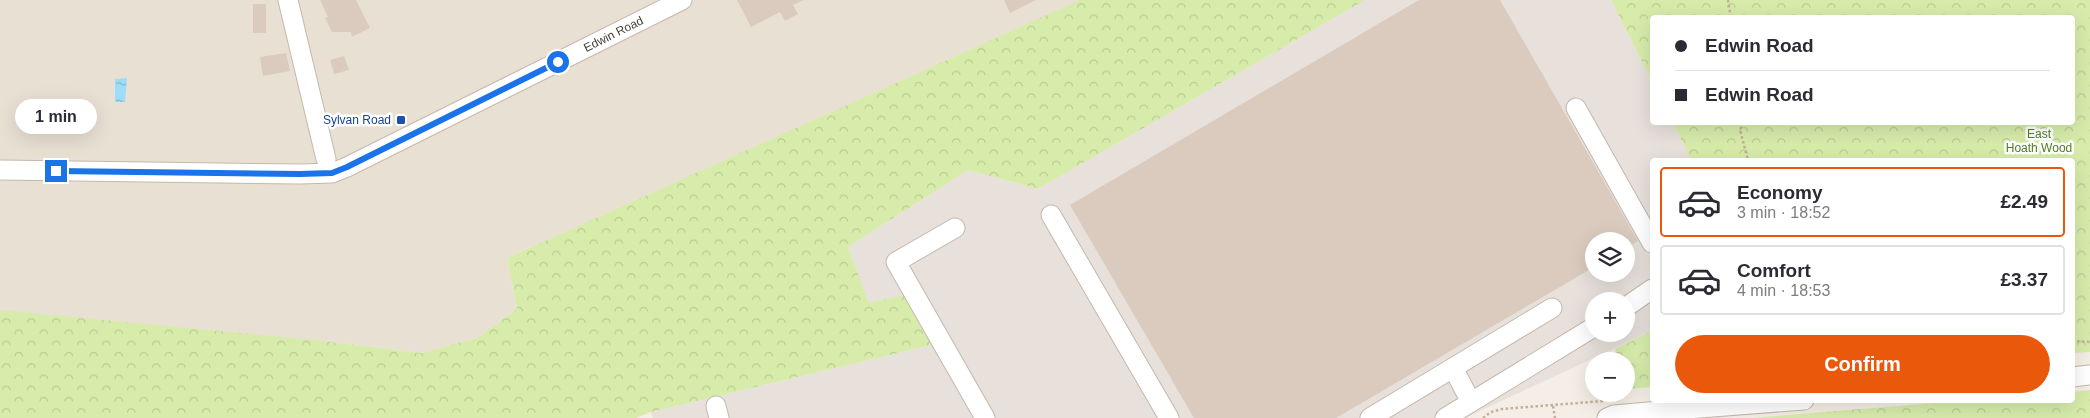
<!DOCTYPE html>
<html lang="en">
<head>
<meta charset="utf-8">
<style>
	:root { --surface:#fff; --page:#f7f7f7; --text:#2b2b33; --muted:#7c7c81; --line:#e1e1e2; --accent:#ea580c }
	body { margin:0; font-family:Arial,sans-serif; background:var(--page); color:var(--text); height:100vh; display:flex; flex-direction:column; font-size:19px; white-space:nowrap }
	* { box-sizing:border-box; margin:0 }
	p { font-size:16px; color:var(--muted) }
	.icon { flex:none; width:28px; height:28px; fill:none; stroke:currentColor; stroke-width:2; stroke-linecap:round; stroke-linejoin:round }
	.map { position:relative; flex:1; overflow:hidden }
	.sheet { position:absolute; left:1650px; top:158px; width:425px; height:245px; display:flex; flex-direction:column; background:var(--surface); border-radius:5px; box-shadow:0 5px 20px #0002 }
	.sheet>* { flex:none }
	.top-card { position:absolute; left:1650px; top:15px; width:425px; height:110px; border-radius:5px; box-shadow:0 5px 20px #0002; display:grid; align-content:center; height:110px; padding:0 25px; background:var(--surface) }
	.fabs { position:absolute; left:1585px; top:232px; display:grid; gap:10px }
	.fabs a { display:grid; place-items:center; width:50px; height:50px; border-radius:50%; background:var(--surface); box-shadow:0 5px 20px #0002; font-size:25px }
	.end { position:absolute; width:22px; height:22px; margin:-11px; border:6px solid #1a73e8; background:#fff; box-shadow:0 0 0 2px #fff }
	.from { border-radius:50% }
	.bubble { position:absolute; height:35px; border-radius:18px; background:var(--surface); box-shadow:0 5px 20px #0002; font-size:16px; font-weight:700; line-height:35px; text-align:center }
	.top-card b { display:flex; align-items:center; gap:18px; height:48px; font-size:19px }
	.top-card b+b { border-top:1px solid var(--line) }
	.top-card i { width:12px; height:12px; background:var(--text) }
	ul { padding:9px 0 0; list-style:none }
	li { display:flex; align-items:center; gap:15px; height:70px; margin:0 10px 8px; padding:0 15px; border:2px solid var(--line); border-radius:5px }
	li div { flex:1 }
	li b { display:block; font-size:19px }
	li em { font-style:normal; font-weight:700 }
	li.on { border-color:var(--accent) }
	li>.icon { width:45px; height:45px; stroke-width:1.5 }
	.button { display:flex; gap:10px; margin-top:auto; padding:10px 25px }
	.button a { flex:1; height:58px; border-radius:30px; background:var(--accent); color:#fff; font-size:20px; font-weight:700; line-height:58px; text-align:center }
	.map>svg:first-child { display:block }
	.residential { fill:#e9e0d4 }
	.industrial { fill:#e7e0db; fill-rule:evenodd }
	.forest { fill:url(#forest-crowns) }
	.water { fill:url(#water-ripples) }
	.building { fill:#dacbbe }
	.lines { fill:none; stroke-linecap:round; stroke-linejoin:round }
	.minor-casing { stroke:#c4b8ab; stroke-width:21 }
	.path { stroke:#c4af98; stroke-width:2.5; stroke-dasharray:2.5 2.5; stroke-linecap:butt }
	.minor { stroke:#fff; stroke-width:19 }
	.route { stroke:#1a73e8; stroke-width:6 }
	.transit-dot { fill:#1a4fb4; stroke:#fff; stroke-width:2 }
	.labels { text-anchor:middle; stroke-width:5; stroke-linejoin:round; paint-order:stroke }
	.street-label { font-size:12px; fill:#483e35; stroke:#fff }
	.transit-label { font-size:12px; fill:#164399; stroke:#fff; text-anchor:end }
	.park-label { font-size:12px; fill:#517f22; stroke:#fff }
</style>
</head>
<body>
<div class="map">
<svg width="2090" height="418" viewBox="0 0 2090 418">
	<defs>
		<pattern id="forest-crowns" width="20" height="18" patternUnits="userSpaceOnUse" patternTransform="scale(1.25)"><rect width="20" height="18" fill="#d7ecab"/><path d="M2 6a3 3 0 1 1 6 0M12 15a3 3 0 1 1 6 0" fill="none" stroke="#bacb94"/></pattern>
		<pattern id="water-ripples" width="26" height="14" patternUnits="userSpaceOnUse" patternTransform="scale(1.25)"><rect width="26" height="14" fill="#9dddf7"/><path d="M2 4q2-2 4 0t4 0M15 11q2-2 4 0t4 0" fill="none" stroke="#82b5c9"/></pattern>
	</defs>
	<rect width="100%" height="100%" fill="#f5eee6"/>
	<path class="residential" d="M0 0H1081L507 258 517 309 477 338 421 353 324 341 0 378Z"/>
	<path class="industrial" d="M1365 0H1611L1652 82V122L1673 123 1691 160H1652V331L1465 418H653L651 412 932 345 913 293 869 303 848 247 968 170 1038 189ZM1594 241H1626V274H1594ZM1594 301H1626V334H1594Z"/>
	<path class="forest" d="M1080 0H1365L1038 189 968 170 848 247 869 303 913 293 932 345 651 412 636 418H0V310L324 341 421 353 477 338 517 309 507 258Z
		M1611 0H2090V352L2073 353 2072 160H1691L1673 123 2072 122V18H1652V82Z
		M1652 331V387L1626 389V361H1618L1615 349Z
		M2090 390V418H1752L1971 400H2072L2073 392Z"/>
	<path class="water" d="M127 78 125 102H115V79Z"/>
	<path class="building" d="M320 0H356L370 28 352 37 351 32H332L325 18 328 17Z
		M737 0H804L793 5 798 14 785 21 780 12 751 27Z
		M1004 0H1036L1010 13Z
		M1419 0H1500L1638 241 1626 248V241H1594V267L1336 418H1194L1070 205Z
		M253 4H266V33H253Z
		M286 53 290 71 263 76 260 57Z
		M344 56 349 70 334 74 330 60Z"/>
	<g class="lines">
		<defs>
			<g id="minor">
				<path d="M288 0 326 159"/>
				<path d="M1576 108 1652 243"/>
				<path id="s1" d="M0 170 300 174 332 173 347 167 682 0"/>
				<path d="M1051 215 1169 418"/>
				<path d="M955 228 896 262 985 418"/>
				<path d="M1626 307 1652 289"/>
				<path d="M1453 368 1471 402"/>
				<path d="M2072 377 2090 375"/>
				<path d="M716 406 719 418"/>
				<path d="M1370 418 1552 308"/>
				<path d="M1445 418 1594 327"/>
				<path d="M1607 418 1614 415 1648 412 1804 400"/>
			</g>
		</defs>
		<use href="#minor" class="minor-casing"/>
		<path class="path" d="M1728 0 1731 18
			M1743 122 1740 130 1748 160
			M2072 341 2090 342
			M1553 406 1555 418
			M1483 418 1491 412 1502 409 1603 401"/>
		<use href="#minor" class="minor"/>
	</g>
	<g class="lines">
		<path class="route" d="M56 171 300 174 332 173 347 167 558 62"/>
	</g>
	<rect class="transit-dot" x="396" y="115" width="10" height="10" rx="2.5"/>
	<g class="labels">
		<g class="street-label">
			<text dy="4" stroke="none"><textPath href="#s1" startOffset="646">Edwin Road</textPath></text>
		</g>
		<g class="transit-label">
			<text x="391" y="124">Sylvan Road</text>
		</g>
		<g class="park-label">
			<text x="2039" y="138">East<tspan x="2039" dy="14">Hoath Wood</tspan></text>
		</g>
	</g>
</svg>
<div class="fabs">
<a><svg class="icon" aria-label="layers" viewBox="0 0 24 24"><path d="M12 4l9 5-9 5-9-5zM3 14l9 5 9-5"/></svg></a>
<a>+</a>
<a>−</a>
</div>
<i class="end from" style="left:558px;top:62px"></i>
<i class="end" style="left:56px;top:171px"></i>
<div class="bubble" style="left:15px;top:99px;width:82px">1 min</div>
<div class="top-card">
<b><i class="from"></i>Edwin Road</b>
<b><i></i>Edwin Road</b>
</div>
<section class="sheet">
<ul>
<li class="on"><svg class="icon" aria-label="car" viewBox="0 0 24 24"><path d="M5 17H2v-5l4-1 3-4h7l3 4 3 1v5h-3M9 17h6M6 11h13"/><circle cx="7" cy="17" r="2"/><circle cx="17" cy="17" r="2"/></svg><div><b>Economy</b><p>3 min · 18:52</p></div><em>£2.49</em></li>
<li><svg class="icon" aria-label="car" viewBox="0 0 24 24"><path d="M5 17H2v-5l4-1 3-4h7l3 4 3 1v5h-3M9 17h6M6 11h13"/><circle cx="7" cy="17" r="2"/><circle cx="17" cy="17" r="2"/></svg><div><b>Comfort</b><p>4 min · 18:53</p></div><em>£3.37</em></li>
</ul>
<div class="button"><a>Confirm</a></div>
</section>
</div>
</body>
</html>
